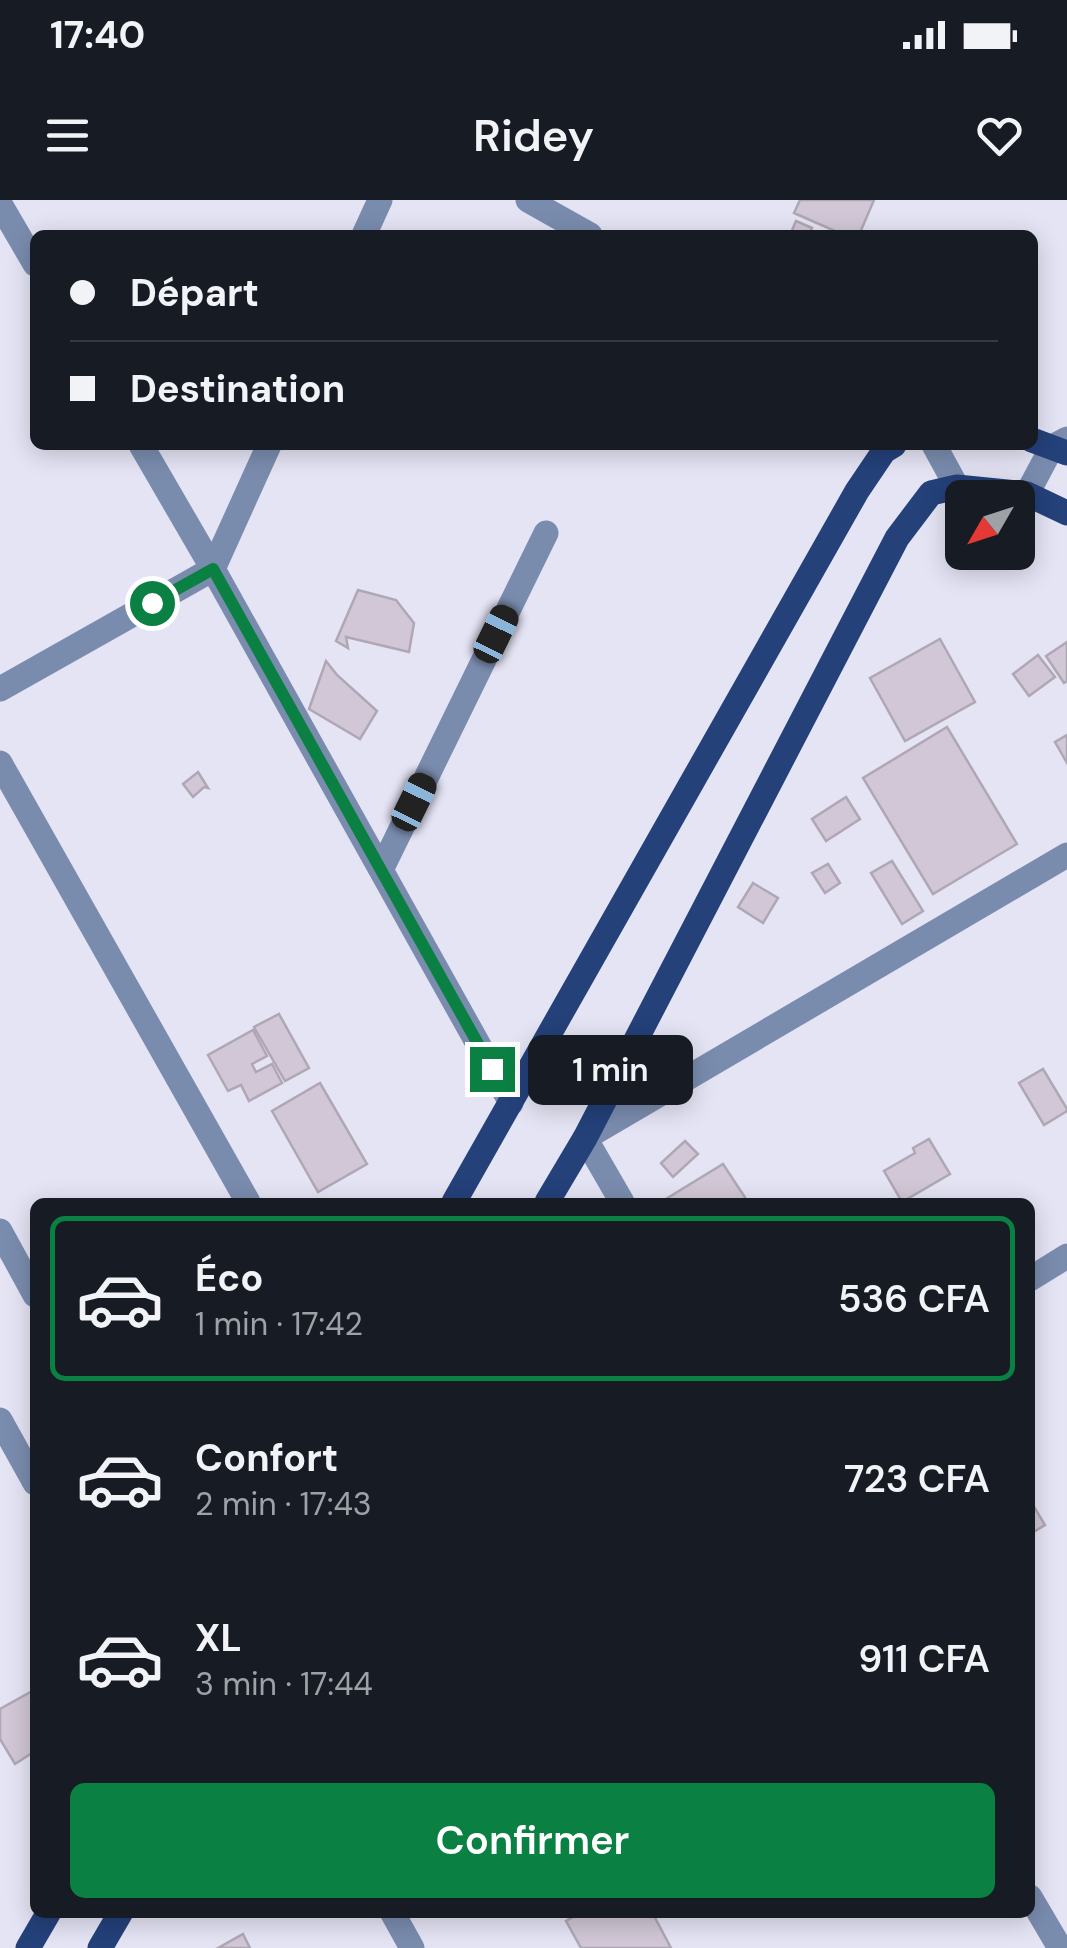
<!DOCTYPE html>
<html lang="fr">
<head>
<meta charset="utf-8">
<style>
	:root { --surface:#171b24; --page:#242831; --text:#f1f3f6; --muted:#9ea1a6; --line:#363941; --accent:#0b8043 }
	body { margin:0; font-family:"DM Sans",sans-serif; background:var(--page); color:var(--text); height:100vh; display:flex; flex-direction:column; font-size:38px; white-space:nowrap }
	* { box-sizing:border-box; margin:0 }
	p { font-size:32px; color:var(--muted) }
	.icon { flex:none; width:55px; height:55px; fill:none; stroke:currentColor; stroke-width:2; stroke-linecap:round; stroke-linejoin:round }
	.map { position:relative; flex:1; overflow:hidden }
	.sheet { position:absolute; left:30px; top:998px; width:1005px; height:720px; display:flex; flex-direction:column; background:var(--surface); border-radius:15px; box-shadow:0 5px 25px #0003 }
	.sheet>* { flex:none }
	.banner { position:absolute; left:30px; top:30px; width:1008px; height:220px; border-radius:15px; box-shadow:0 5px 25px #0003; display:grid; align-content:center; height:220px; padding:0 40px; background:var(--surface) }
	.needle { width:65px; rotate:231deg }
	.fabs { position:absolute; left:945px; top:280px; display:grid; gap:20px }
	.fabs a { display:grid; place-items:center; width:90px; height:90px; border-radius:15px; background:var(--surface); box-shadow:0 5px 25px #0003; font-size:50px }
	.end { position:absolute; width:45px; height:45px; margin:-22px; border:12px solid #0b8043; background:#fff; box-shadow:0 0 0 5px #fff }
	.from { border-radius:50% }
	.bubble { position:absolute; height:70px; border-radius:15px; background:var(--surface); box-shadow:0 5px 25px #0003; font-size:32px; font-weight:600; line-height:70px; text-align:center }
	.car { position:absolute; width:30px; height:60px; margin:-30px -15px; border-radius:12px; box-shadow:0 0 8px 2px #0007; background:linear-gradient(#222 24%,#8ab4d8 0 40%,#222 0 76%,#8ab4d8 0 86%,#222 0) }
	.banner b { display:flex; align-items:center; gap:35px; height:95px; font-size:38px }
	.banner b+b { border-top:2px solid var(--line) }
	.banner i { width:25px; height:25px; background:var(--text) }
	ul { padding:18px 0 0; list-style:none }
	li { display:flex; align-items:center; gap:30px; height:165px; margin:0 20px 15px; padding:0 20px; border:5px solid transparent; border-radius:15px }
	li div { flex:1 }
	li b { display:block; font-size:38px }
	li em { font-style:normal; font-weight:600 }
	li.current { border-color:var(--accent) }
	li>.icon { width:90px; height:90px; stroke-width:1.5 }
	.action { display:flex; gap:20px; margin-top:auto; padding:20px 40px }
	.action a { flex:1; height:115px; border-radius:15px; background:var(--accent); color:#fff; font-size:40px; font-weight:600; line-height:115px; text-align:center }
	.status { display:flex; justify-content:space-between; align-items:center; height:70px; padding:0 50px; background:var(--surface); direction:ltr }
	.status svg { height:28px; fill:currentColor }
	header { display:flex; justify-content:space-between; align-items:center; height:130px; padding:0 40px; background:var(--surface); font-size:45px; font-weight:600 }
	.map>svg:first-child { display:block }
	.building { fill:#d1c7d6; stroke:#b0a7b5; stroke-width:2.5 }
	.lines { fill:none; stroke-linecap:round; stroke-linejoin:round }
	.minor { stroke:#7a8cae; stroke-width:25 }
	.major { stroke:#24417a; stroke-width:25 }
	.route { stroke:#0b8043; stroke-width:12 }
</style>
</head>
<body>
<div class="status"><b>17:40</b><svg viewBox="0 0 49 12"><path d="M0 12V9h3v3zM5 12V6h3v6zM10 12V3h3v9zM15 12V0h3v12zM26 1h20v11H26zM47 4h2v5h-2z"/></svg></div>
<header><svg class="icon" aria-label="menu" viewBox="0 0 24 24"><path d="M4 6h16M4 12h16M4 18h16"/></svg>Ridey<svg class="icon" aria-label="heart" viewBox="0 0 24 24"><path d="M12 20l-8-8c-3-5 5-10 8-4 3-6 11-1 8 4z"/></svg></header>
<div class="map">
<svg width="1067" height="1748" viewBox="0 0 1067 1748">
	<rect width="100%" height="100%" fill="#e5e4f5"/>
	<path class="building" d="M800 0H874L859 35H844L794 13Z
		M796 21 812 28 809 35H790Z
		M358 390 396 400 414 423 409 452 346 437 348 448 336 441Z
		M940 439 975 502 905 541 870 478Z
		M1067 442V481L1064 483 1046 456Z
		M1038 455 1055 477 1029 496 1013 474Z
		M326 461 337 475 377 511 360 539 309 509Z
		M947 527 1017 644 933 694 863 578Z
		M1067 535V563L1055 542Z
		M198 572 208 588 204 587 193 597 183 584Z
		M846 597 860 619 826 641 812 619Z
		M892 661 923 711 902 724 871 673Z
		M828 664 840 683 825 693 812 673Z
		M753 683 778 698 763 723 738 707Z
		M279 814 309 868 285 881 254 827Z
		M253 830 267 856 252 864 256 872 272 864 282 883 249 901 241 885 228 891 208 855Z
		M1043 869 1067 909V911L1044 925 1019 883Z
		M320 883 367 964 318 992 272 911Z
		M929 939 950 974 902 1002 884 971 915 953 913 948Z
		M685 941 698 954 673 977 661 963Z
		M723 964 748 1002H661Z
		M1030 1300 1045 1325 1030 1334Z
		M34 1490 35 1551 15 1564 0 1539V1509Z
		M582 1712H652L671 1748H581L566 1721Z
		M243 1734 250 1748H218Z"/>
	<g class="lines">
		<path class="minor" d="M528 0 590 35
			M0 4 35 64
			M364 35 380 0
			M141 245 213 369 511 903
			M934 245 957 287
			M1027 294 1052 247 1067 239
			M0 489 213 369 269 245
			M0 563 248 1002
			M381 670 546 333
			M622 1002 585 938 1067 655
			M0 1031 35 1095
			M1030 1079 1067 1056
			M0 1220 35 1283
			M1030 1697 1060 1748
			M392 1712 412 1748"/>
		<path class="major" d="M1032 240 1067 253
			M454 1002 857 291 884 251 894 245
			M547 1002 585 938 897 338 931 293 957 287 1027 294 1067 313
			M28 1748 49 1712
			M100 1748 121 1712"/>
	</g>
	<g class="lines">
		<path class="route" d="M152 403 213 369 492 869"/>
	</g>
</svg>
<div class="fabs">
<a><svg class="needle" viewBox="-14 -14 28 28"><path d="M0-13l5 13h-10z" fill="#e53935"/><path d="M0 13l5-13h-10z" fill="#9ea1a6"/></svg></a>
</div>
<i class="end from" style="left:152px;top:403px"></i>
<i class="end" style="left:492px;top:869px"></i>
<div class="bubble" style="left:528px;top:835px;width:165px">1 min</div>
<i class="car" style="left:496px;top:434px;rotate:26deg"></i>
<i class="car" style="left:414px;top:602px;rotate:26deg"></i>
<div class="banner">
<b><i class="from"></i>Départ</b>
<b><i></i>Destination</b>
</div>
<section class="sheet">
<ul>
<li class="current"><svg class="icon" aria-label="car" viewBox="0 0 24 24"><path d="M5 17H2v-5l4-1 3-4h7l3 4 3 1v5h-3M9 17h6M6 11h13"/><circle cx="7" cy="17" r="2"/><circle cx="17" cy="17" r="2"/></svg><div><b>Éco</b><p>1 min · 17:42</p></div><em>536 CFA</em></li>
<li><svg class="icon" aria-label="car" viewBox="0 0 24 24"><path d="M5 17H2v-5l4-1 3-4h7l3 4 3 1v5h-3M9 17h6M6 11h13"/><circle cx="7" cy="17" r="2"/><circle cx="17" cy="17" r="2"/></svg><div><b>Confort</b><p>2 min · 17:43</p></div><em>723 CFA</em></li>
<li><svg class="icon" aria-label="car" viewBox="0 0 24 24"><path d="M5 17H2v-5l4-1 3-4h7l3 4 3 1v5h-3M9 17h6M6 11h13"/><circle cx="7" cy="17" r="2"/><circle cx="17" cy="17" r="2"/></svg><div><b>XL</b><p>3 min · 17:44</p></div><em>911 CFA</em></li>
</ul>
<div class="action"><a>Confirmer</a></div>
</section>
</div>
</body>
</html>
